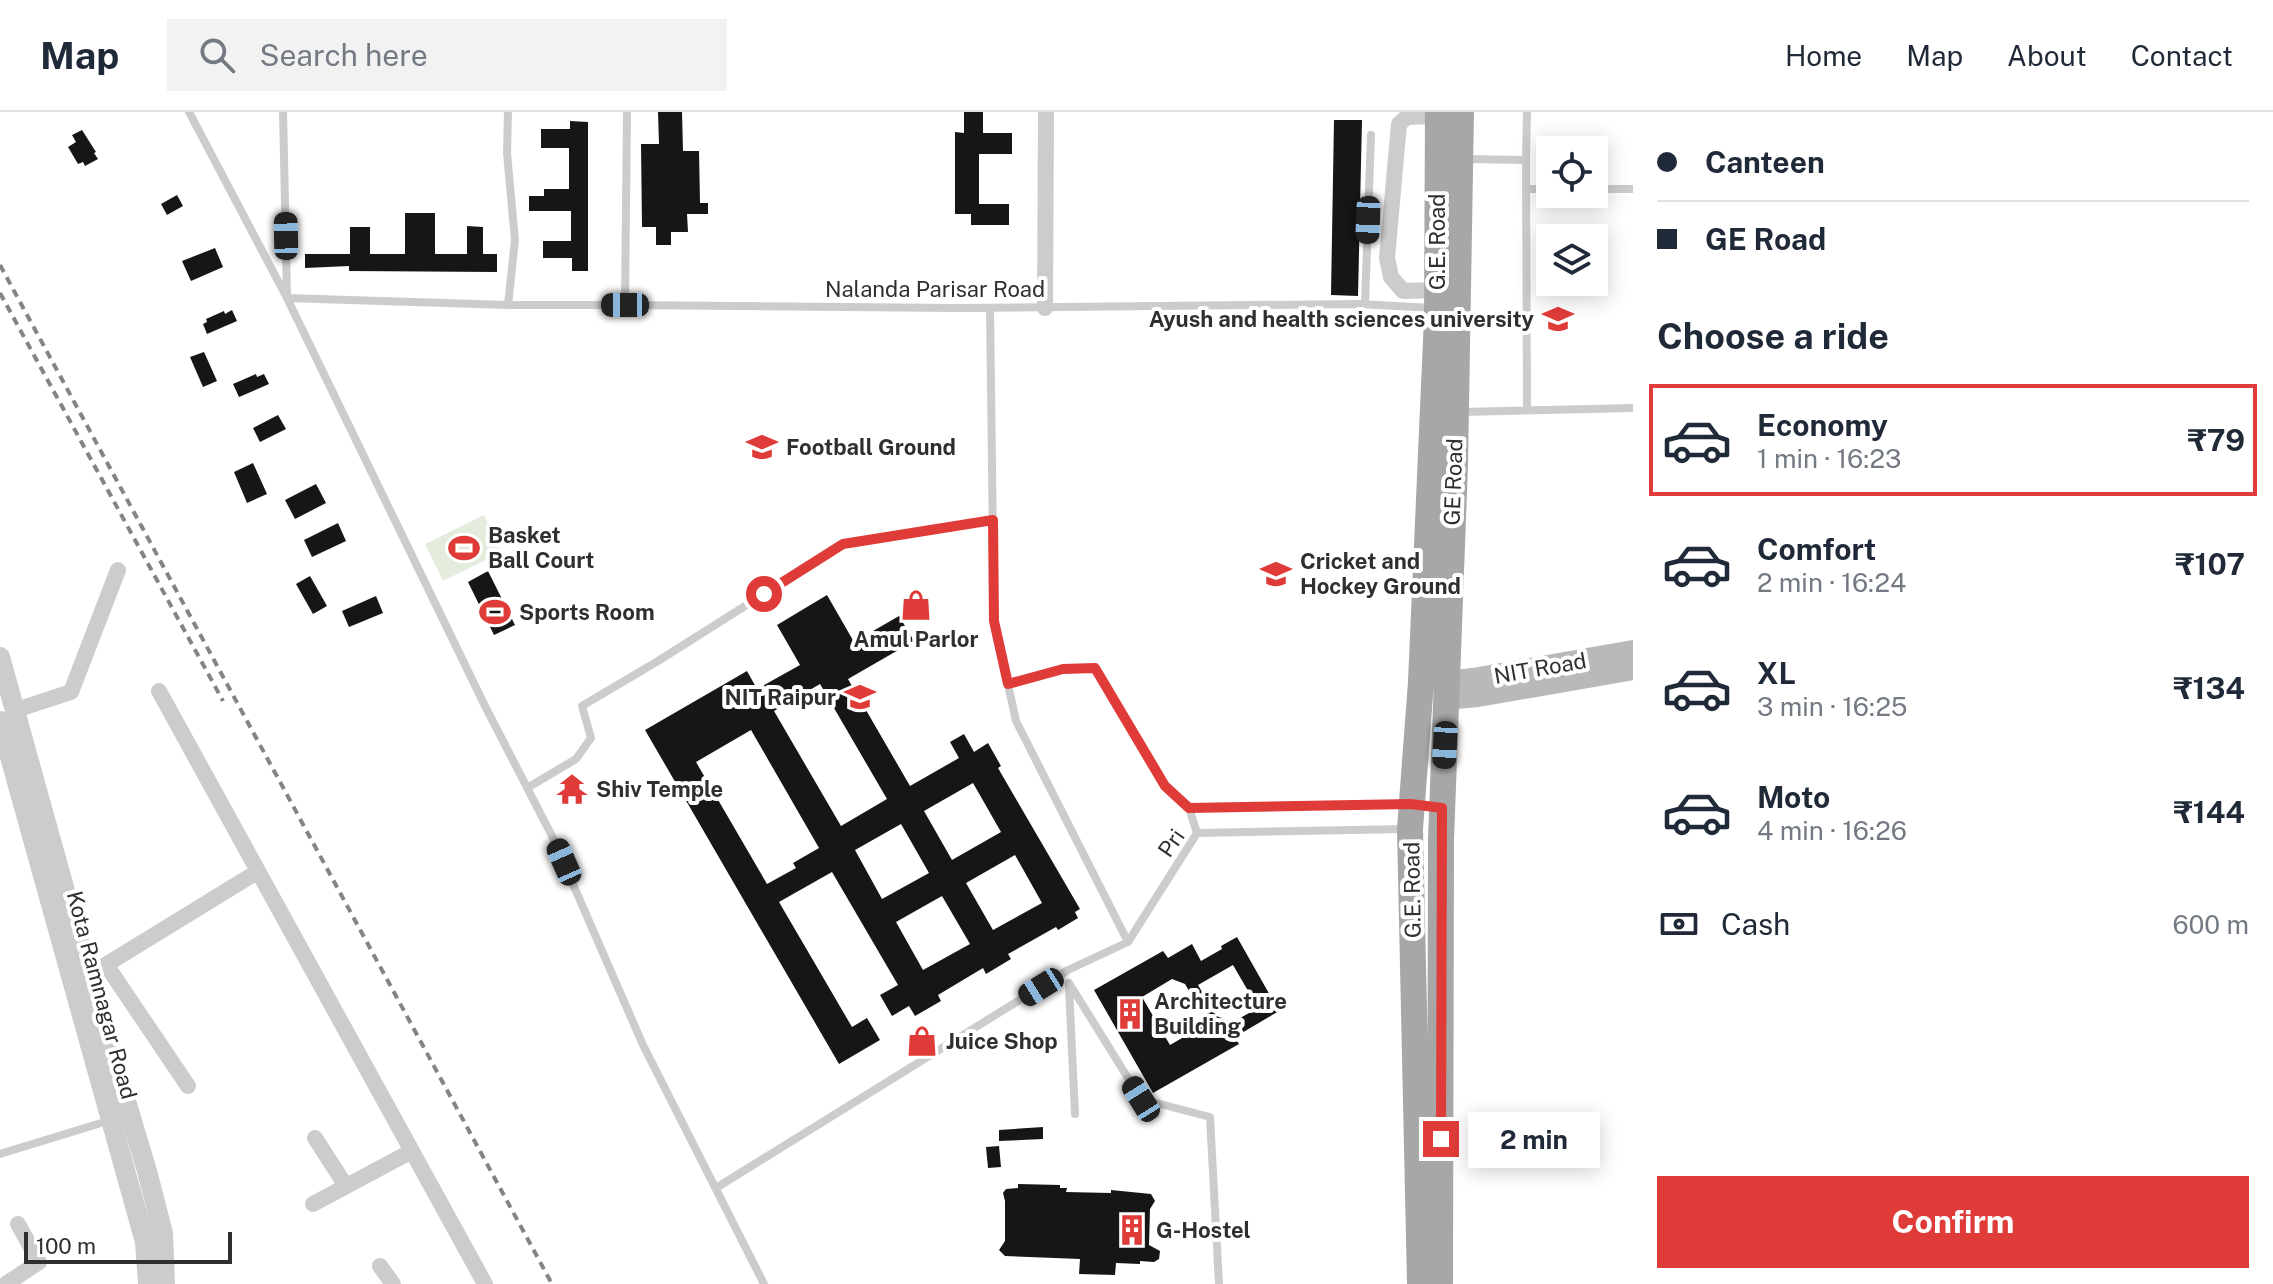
<!DOCTYPE html>
<html lang="en">
<head>
<meta charset="utf-8">
<style>
	:root { --surface:#fff; --page:#f2f2f3; --text:#1f2937; --muted:#747a83; --line:#e0e1e3; --accent:#df3c39 }
	body { margin:0; font-family:"Public Sans",sans-serif; background:var(--page); color:var(--text); height:100vh; display:flex; flex-direction:column; font-size:30px; white-space:nowrap }
	* { box-sizing:border-box; margin:0 }
	p { font-size:26px; color:var(--muted) }
	.icon { flex:none; width:44px; height:44px; fill:none; stroke:currentColor; stroke-width:2; stroke-linecap:round; stroke-linejoin:round }
	.map { position:relative; flex:1; overflow:hidden }
	.side { display:flex; flex-direction:column; background:var(--surface); width:640px }
	.side>* { flex:none }
	.top-card { display:grid; align-content:center; height:176px; padding:0 24px; background:var(--surface) }
	.fabs { position:absolute; left:1536px; top:24px; display:grid; gap:16px }
	.fabs a { display:grid; place-items:center; width:72px; height:72px; border-radius:0px; background:var(--surface); box-shadow:0 4px 20px #0003; font-size:40px }
	.scale { position:absolute; left:24px; bottom:20px; width:208px; box-sizing:border-box; padding-left:8px; border:4px solid #2f2f2f; border-top:0; font-size:22px; line-height:28px; white-space:nowrap; color:#2f2f2f; -webkit-text-stroke:6px #fff; paint-order:stroke }
	.end { position:absolute; width:36px; height:36px; margin:-18px; border:10px solid #df3c39; background:#fff; box-shadow:0 0 0 4px #fff }
	.from { border-radius:50% }
	.bubble { position:absolute; height:56px; border-radius:0px; background:var(--surface); box-shadow:0 4px 20px #0003; font-size:26px; font-weight:700; line-height:56px; text-align:center }
	.car { position:absolute; width:24px; height:48px; margin:-24px -12px; border-radius:10px; box-shadow:0 0 6px 2px #0007; background:linear-gradient(#222 24%,#8ab4d8 0 40%,#222 0 76%,#8ab4d8 0 86%,#222 0) }
	.top-card b { display:flex; align-items:center; gap:28px; height:76px; font-size:30px }
	.top-card b+b { border-top:2px solid var(--line) }
	.top-card i { width:20px; height:20px; background:var(--text) }
	ul { padding:0; list-style:none }
	li { display:flex; align-items:center; gap:24px; height:112px; margin:0 16px 12px; padding:0 8px; border:4px solid transparent; border-radius:0px }
	li div { flex:1 }
	li b { display:block; font-size:30px }
	li em { font-style:normal; font-weight:700 }
	li.active { border-color:var(--accent) }
	li>.icon { width:72px; height:72px; stroke-width:1.5 }
	h2 { padding:0 24px; font-size:36px; line-height:96px }
	.pay { display:flex; align-items:center; gap:20px; height:88px; padding:0 24px; font-size:30px }
	.pay p { margin-inline-start:auto }
	.cta { display:flex; gap:16px; margin-top:auto; padding:16px 24px }
	.cta a { flex:1; height:92px; border-radius:0px; background:var(--accent); color:#fff; font-size:32px; font-weight:700; line-height:92px; text-align:center }
	header { display:flex; align-items:center; gap:48px; box-sizing:border-box; height:112px; padding:0 40px; background:var(--surface); border-bottom:2px solid var(--line) }
	header strong { font-size:38px }
	nav { display:flex; gap:44px; margin-inline-start:auto; font-size:28px }
	.search { width:560px; height:72px; background:var(--page); display:flex; align-items:center; gap:20px; box-sizing:border-box; padding:0 28px; border-radius:0px; color:var(--muted); font-size:30px }
	main { display:flex; flex:1; min-height:0 }
	.map>svg:first-child { display:block }
	.pitch { fill:#e4ecde }
	.building { fill:#161616; fill-rule:evenodd }
	.lines { fill:none; stroke-linecap:round; stroke-linejoin:round }
	.service { stroke:#ccc; stroke-width:8 }
	.minor { stroke:#ccc; stroke-width:16 }
	.tertiary { stroke:#ccc; stroke-width:20 }
	.secondary { stroke:#b9b9b9; stroke-width:22 }
	.primary { stroke:#a7a7a7; stroke-width:26 }
	.rail { stroke:#848484; stroke-width:4; stroke-dasharray:8 6; stroke-linecap:butt }
	.route { stroke:#df3c39; stroke-width:10 }
	.labels { text-anchor:middle; stroke-width:8; stroke-linejoin:round; paint-order:stroke }
	.street-label { font-size:22px; fill:#2f2f2f; stroke:#fff }
	.poi-label { font-size:22px; font-weight:bold; fill:#2f2f2f; stroke:#fff; text-anchor:start }
</style>
</head>
<body>
<header>
<strong>Map</strong>
<div class="search"><svg class="icon" aria-label="search" viewBox="0 0 24 24"><circle cx="10" cy="10" r="6"/><path d="M15 15l6 6"/></svg>Search here</div>
<nav><a>Home</a><a>Map</a><a>About</a><a>Contact</a></nav>
</header>
<main>
<div class="map">
<svg width="1633" height="1172" viewBox="0 0 1633 1172">
	<rect width="100%" height="100%" fill="#fff"/>
	<path class="pitch" d="M484 403 502 440 443 469 425 432Z"/>
	<path class="building" d="M658 0H682L683 39H699L700 91H708V102H687L688 120H671V133H656V115H642L641 32H659Z
		M964 0H983V21H1012V42H979V92H1009V113H971V102H955V20L964 21Z
		M1334 8H1362L1358 184 1331 183Z
		M570 9 588 10V159H572V146H543V129H571V99H529V84H544V77H569V36H541V17H570Z
		M82 18 96 40 94 41 98 47 85 54 83 50 78 52 68 35 76 30 72 23Z
		M177 83 183 94 167 103 161 92Z
		M405 101H435V142H467V114L483 115V142H497V160L349 159V154L305 156V142H350V115H370V142H405Z
		M215 136 223 155 191 169 182 149Z
		M232 198 237 209 207 222 203 212 207 210 206 207 224 199 225 202Z
		M204 240 217 269 203 275 190 245Z
		M256 262 257 265 264 262 269 272 239 285 233 272Z
		M278 303 286 317 260 330 253 316Z
		M253 351 267 382 247 391 234 360Z
		M316 372 326 391 295 407 285 388Z
		M338 411 346 429 312 445 304 428Z
		M488 459 515 513 494 523 468 470Z
		M310 464 327 494 313 502 296 472Z
		M827 483 854 530 899 504 914 529 848 567 910 674 959 646 950 630 964 622 974 640 988 631 1001 654 998 656 1080 797 1075 800 1078 806 1058 818 1056 815 1008 842 1011 847 986 862 983 856 938 883 941 889 915 904 909 894 892 904 880 883 898 873 832 760 779 790 852 915 867 906 880 928 839 952 645 618 747 559 757 577 800 553 777 513ZM820 572 887 687 841 714 774 599ZM751 618 819 736 793 751 796 756 767 772 696 650ZM973 671 1001 720 952 748 924 699ZM901 712 929 761 882 787 855 738ZM1015 743 1042 791 993 818 966 771ZM942 784 970 832 923 858 896 810Z
		M376 484 383 501 349 515 342 499Z
		M1237 825 1279 899 1235 925 1239 932 1153 981 1094 878 1163 839 1168 846 1192 832 1201 849 1222 837 1221 834ZM1233 853 1258 896 1233 910 1216 904 1198 873ZM1172 867 1185 872 1208 911 1170 933 1142 885Z
		M1043 1015V1027L999 1029V1018Z
		M999 1034 1001 1055 988 1056 986 1035Z
		M1018 1072 1060 1073V1076H1067L1066 1080 1111 1081V1078L1151 1082 1155 1089 1150 1097 1149 1133 1160 1139 1159 1147 1154 1150 1140 1149V1152L1116 1151 1115 1163 1079 1162 1080 1147 1005 1144 999 1138 1005 1129V1089L1003 1081 1006 1077 1018 1076Z"/>
	<g class="lines">
		<path class="service" d="M189 0 287 186 485 594 552 724 643 933 764 1172
			M283 0 287 186 508 193H625
			M508 0 507 41 515 128 508 193
			M627 0 625 193 955 196 1359 192 1432 196
			M1465 47 1526 48 1527 0
			M1526 48 1527 298
			M1526 77H1550
			M1594 77H1633
			M1365 192 1371 23
			M1460 300 1633 296
			M1008 572 1063 557 1095 556 1165 674 1189 696 1409 692
			M527 676 576 647 591 626 582 594 658 549 843 432 993 408
			M1189 696 1197 721
			M1128 830 1197 721 1407 717
			M1069 871 1141 987 1210 1005 1219 1172
			M1069 875 1075 1002
			M0 1042 111 1008
			M716 1076 1068 858 1128 830 1016 609 994 509 990 196"/>
		<path class="minor" d="M1437 178 1403 179 1391 165 1387 146 1399 12 1407 5 1438 4
			M1045 196 1046 0
			M159 579 485 1172
			M16 598 71 580 118 458
			M107 854 188 974
			M81 868 257 760
			M315 1026 346 1074
			M313 1092 412 1039
			M380 1154 393 1172
			M6 1172 39 1150 18 1112"/>
		<path class="tertiary" d="M0 545 89 865 147 1059 163 1121 165 1172
			M0 609 145 1130 148 1172"/>
		<path class="secondary" d="M1446 570 1473 567 1633 539
			M1446 587 1478 584 1633 557"/>
		<path class="primary" d="M1420 1172 1410 717 1421 570 1437 205 1438 0
			M1440 1172 1441 728 1455 353 1461 0"/>
		<path class="rail" d="M0 153 552 1172
			M0 181 223 589"/>
	</g>
	<g class="lines">
		<path class="route" d="M764 482 843 432 993 408 994 509 1008 572 1063 557 1095 556 1165 674 1189 696 1411 692 1442 696 1441 1027"/>
	</g>
	<defs>
		<symbol id="university-bare" viewBox="-9 -9 18 18"><path d="M0-5L7-2L0 1L-7-2ZM-4 1L0 2.5L4 1V4Q0 6-4 4Z" fill="#df3c39" stroke="#fff" stroke-width="2.5" paint-order="stroke"/></symbol>
		<symbol id="stadium-bare" viewBox="-9 -9 18 18"><path d="M0-5a6.5 5 0 1 0 0 10a6.5 5 0 1 0 0-10ZM-3.5-1.8h7v3.6h-7Z" fill="#df3c39" stroke="#fff" stroke-width="2.5" paint-order="stroke"/></symbol>
		<symbol id="shop-bare" viewBox="-9 -9 18 18"><path d="M-5-2.5h2.3a2.7 3.5 0 0 1 5.4 0H5L5.5 6h-11ZM-1.5-2.5h3a1.5 2.3 0 0 0-3 0Z" fill="#df3c39" stroke="#fff" stroke-width="2.5" paint-order="stroke"/></symbol>
		<symbol id="temple-bare" viewBox="-9 -9 18 18"><path d="M0-6L5-2H3V0L6.5 2.5H4V6H1.5V3h-3V6H-4V2.5H-6.5L-3 0V-2H-5Z" fill="#df3c39" stroke="#fff" stroke-width="2.5" paint-order="stroke"/></symbol>
		<symbol id="building-bare" viewBox="-9 -9 18 18"><path d="M-4-6H4V6H1V3H-1V6H-4ZM-2.5-4.3h1.7v1.8h-1.7ZM.8-4.3h1.7v1.8H.8ZM-2.5-1h1.7V.8h-1.7ZM.8-1h1.7V.8H.8Z" fill="#df3c39" stroke="#fff" stroke-width="2.5" paint-order="stroke"/></symbol>
	</defs>
	<g fill-rule="evenodd">
		<use href="#university-bare" x="1536" y="185" width="44" height="44"/>
		<use href="#university-bare" x="740" y="313" width="44" height="44"/>
		<use href="#stadium-bare" x="442" y="414" width="44" height="44"/>
		<use href="#university-bare" x="1254" y="440" width="44" height="44"/>
		<use href="#shop-bare" x="894" y="471" width="44" height="44"/>
		<use href="#stadium-bare" x="473" y="478" width="44" height="44"/>
		<use href="#university-bare" x="838" y="563" width="44" height="44"/>
		<use href="#temple-bare" x="550" y="655" width="44" height="44"/>
		<use href="#building-bare" x="1108" y="880" width="44" height="44"/>
		<use href="#shop-bare" x="900" y="907" width="44" height="44"/>
		<use href="#building-bare" x="1110" y="1096" width="44" height="44"/>
	</g>
	<g class="labels">
		<g class="street-label">
			<text transform="translate(1437 130) rotate(-90)" y="8">G.E. Road</text>
			<text x="935" y="185">Nalanda Parisar Road</text>
			<text transform="translate(1453 370) rotate(-88)" y="8">GE Road</text>
			<text transform="translate(1540 556) rotate(-10)" y="8">NIT Road</text>
			<text transform="translate(1171 731) rotate(-55)" y="8">Pri</text>
			<text transform="translate(1412 778) rotate(-91)" y="8">G.E. Road</text>
			<text transform="translate(102 883) rotate(75)" y="8">Kota Ramnagar Road</text>
		</g>
		<g class="poi-label">
			<text x="1534" y="215" text-anchor="end">Ayush and health sciences university</text>
			<text x="786" y="343">Football Ground</text>
			<text x="488" y="431">Basket<tspan x="488" dy="25">Ball Court</tspan></text>
			<text x="1300" y="457">Cricket and<tspan x="1300" dy="25">Hockey Ground</tspan></text>
			<text x="519" y="508">Sports Room</text>
			<text x="916" y="535" text-anchor="middle">Amul Parlor</text>
			<text x="836" y="593" text-anchor="end">NIT Raipur</text>
			<text x="596" y="685">Shiv Temple</text>
			<text x="1154" y="897">Architecture<tspan x="1154" dy="25">Building</tspan></text>
			<text x="946" y="937">Juice Shop</text>
			<text x="1156" y="1126">G-Hostel</text>
		</g>
	</g>
</svg>
<div class="fabs">
<a><svg class="icon" aria-label="locate" viewBox="0 0 24 24"><circle cx="12" cy="12" r="6"/><path d="M12 2v4M12 18v4M2 12h4M18 12h4"/></svg></a>
<a><svg class="icon" aria-label="layers" viewBox="0 0 24 24"><path d="M12 4l9 5-9 5-9-5zM3 14l9 5 9-5"/></svg></a>
</div>
<div class="scale">100 m</div>
<i class="end from" style="left:764px;top:482px"></i>
<i class="end" style="left:1441px;top:1027px"></i>
<div class="bubble" style="left:1468px;top:1000px;width:132px">2 min</div>
<i class="car" style="left:1368px;top:108px;rotate:182deg"></i>
<i class="car" style="left:286px;top:124px;rotate:359deg"></i>
<i class="car" style="left:625px;top:193px;rotate:270deg"></i>
<i class="car" style="left:1445px;top:633px;rotate:183deg"></i>
<i class="car" style="left:564px;top:750px;rotate:336deg"></i>
<i class="car" style="left:1041px;top:875px;rotate:238deg"></i>
<i class="car" style="left:1141px;top:987px;rotate:328deg"></i>
</div>
<section class="side">
<div class="top-card">
<b><i class="from"></i>Canteen</b>
<b><i></i>GE Road</b>
</div>
<h2>Choose a ride</h2>
<ul>
<li class="active"><svg class="icon" aria-label="car" viewBox="0 0 24 24"><path d="M5 17H2v-5l4-1 3-4h7l3 4 3 1v5h-3M9 17h6M6 11h13"/><circle cx="7" cy="17" r="2"/><circle cx="17" cy="17" r="2"/></svg><div><b>Economy</b><p>1 min · 16:23</p></div><em>₹79</em></li>
<li><svg class="icon" aria-label="car" viewBox="0 0 24 24"><path d="M5 17H2v-5l4-1 3-4h7l3 4 3 1v5h-3M9 17h6M6 11h13"/><circle cx="7" cy="17" r="2"/><circle cx="17" cy="17" r="2"/></svg><div><b>Comfort</b><p>2 min · 16:24</p></div><em>₹107</em></li>
<li><svg class="icon" aria-label="car" viewBox="0 0 24 24"><path d="M5 17H2v-5l4-1 3-4h7l3 4 3 1v5h-3M9 17h6M6 11h13"/><circle cx="7" cy="17" r="2"/><circle cx="17" cy="17" r="2"/></svg><div><b>XL</b><p>3 min · 16:25</p></div><em>₹134</em></li>
<li><svg class="icon" aria-label="car" viewBox="0 0 24 24"><path d="M5 17H2v-5l4-1 3-4h7l3 4 3 1v5h-3M9 17h6M6 11h13"/><circle cx="7" cy="17" r="2"/><circle cx="17" cy="17" r="2"/></svg><div><b>Moto</b><p>4 min · 16:26</p></div><em>₹144</em></li>
</ul>
<div class="pay"><svg class="icon" aria-label="cash" viewBox="0 0 24 24"><path d="M3 7h18v10H3z"/><circle cx="12" cy="12" r="2"/></svg>Cash<p>600 m</p></div>
<div class="cta"><a>Confirm</a></div>
</section>
</main>
</body>
</html>
